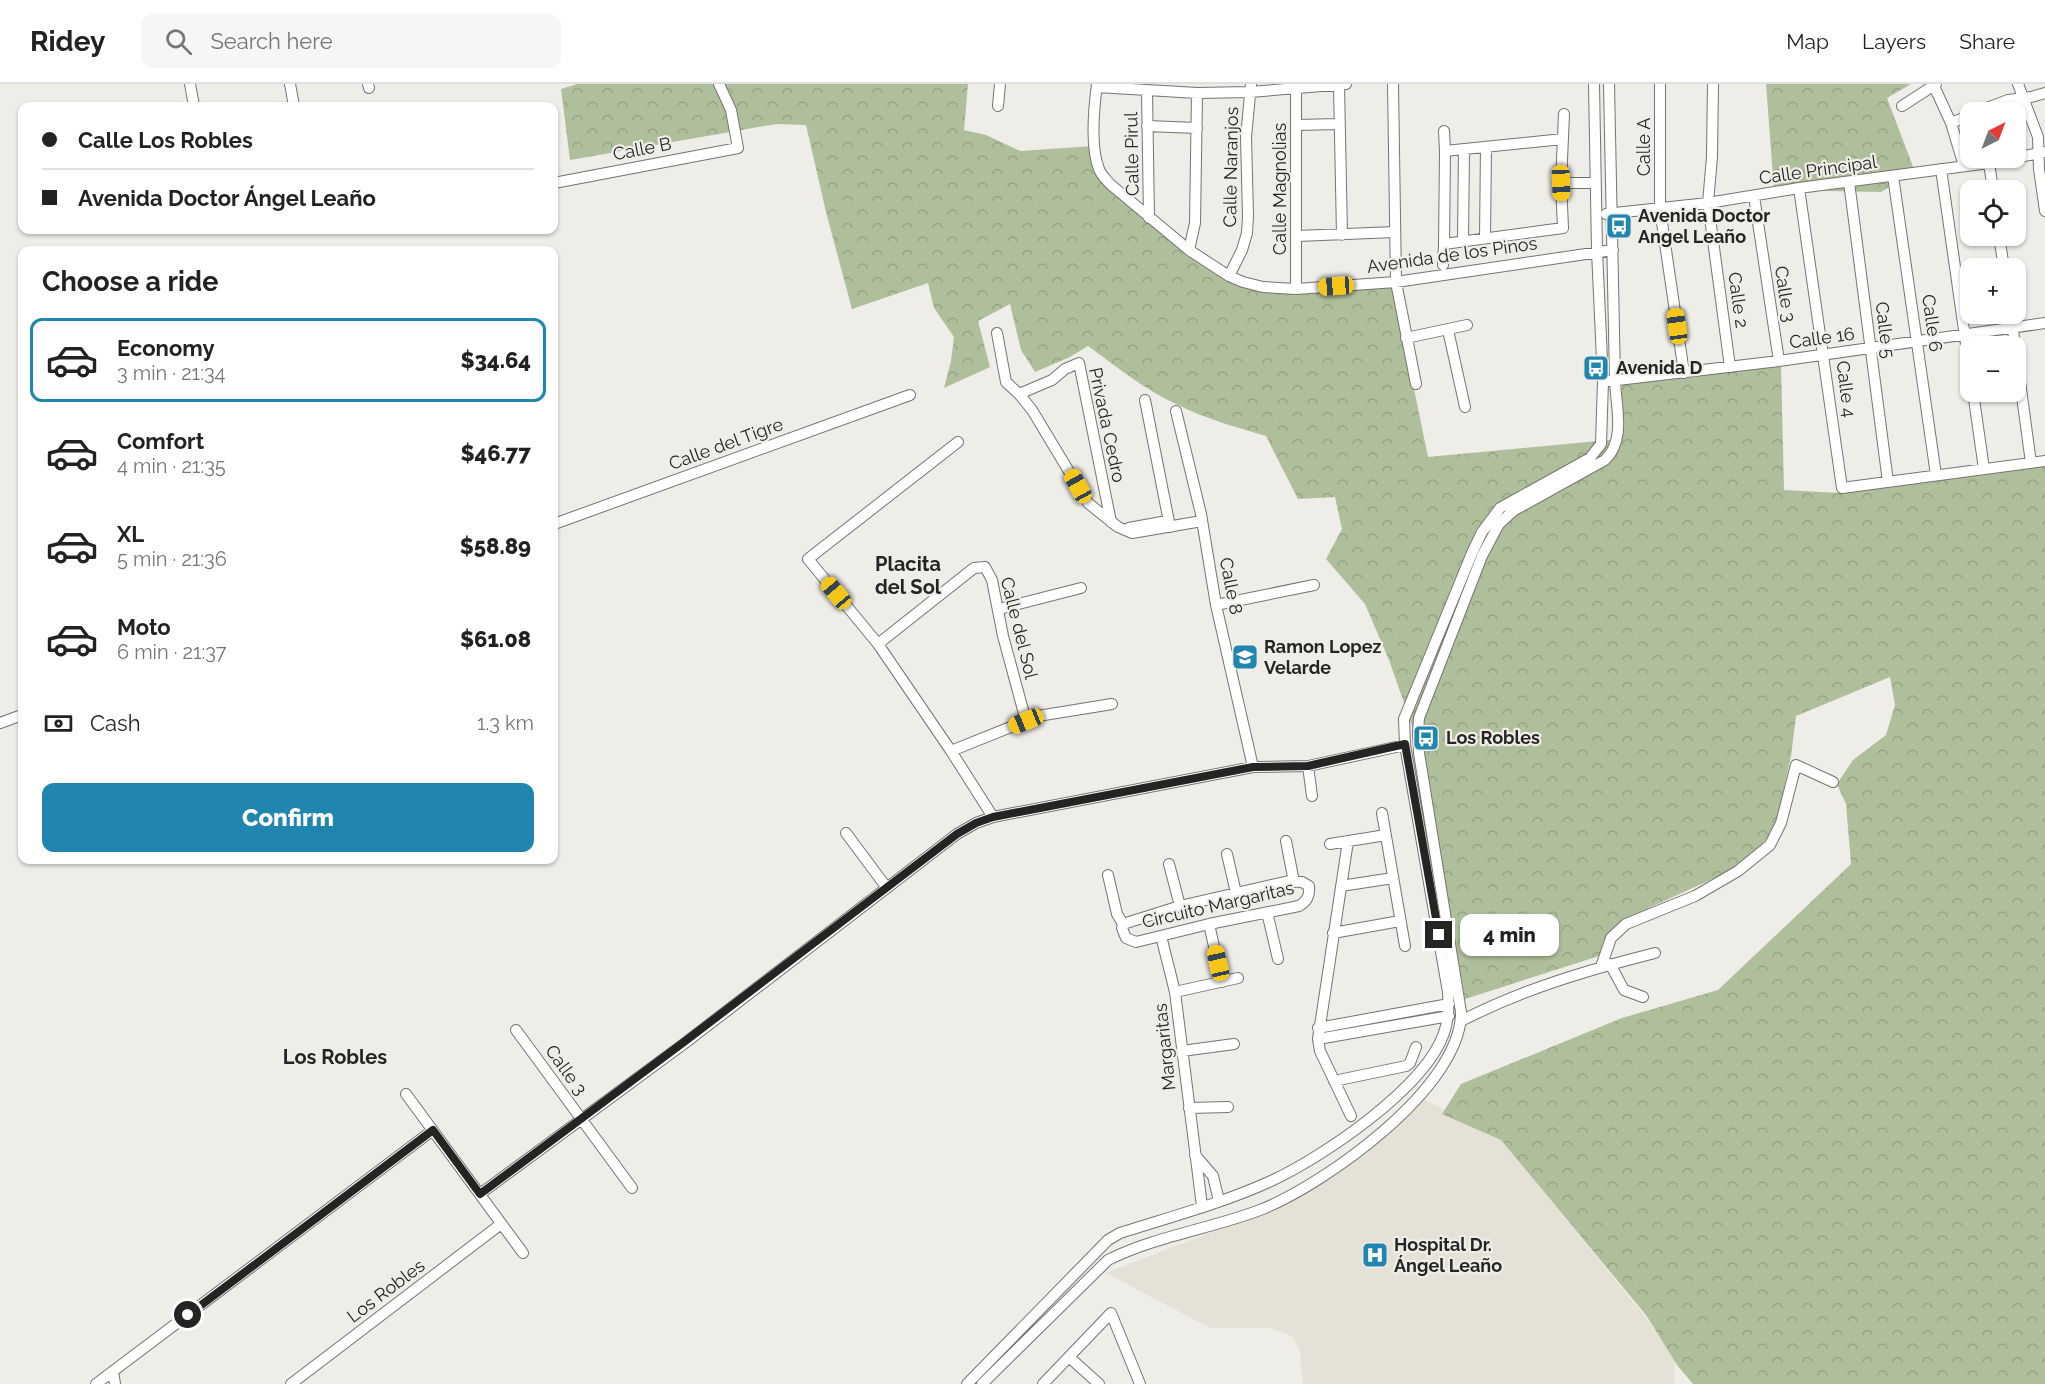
<!DOCTYPE html>
<html lang="en">
<head>
<meta charset="utf-8">
<style>
	:root { --surface:#fff; --page:#f6f6f6; --text:#222; --muted:#767676; --line:#e0e0e0; --accent:#2086af }
	body { margin:0; font-family:Raleway,sans-serif; background:var(--page); color:var(--text); height:100vh; display:flex; flex-direction:column; font-size:22px; white-space:nowrap }
	* { box-sizing:border-box; margin:0 }
	p { font-size:20px; color:var(--muted) }
	.icon { flex:none; width:33px; height:33px; fill:none; stroke:currentColor; stroke-width:2; stroke-linecap:round; stroke-linejoin:round }
	.map { position:relative; flex:1; overflow:hidden }
	.drawer { position:absolute; left:18px; top:162px; width:540px; height:618px; display:flex; flex-direction:column; background:var(--surface); border-radius:12px; box-shadow:0 2px 4px #0004 }
	.drawer>* { flex:none }
	.banner { position:absolute; left:18px; top:18px; width:540px; height:132px; border-radius:12px; box-shadow:0 2px 4px #0004; display:grid; align-content:center; height:132px; padding:0 24px; background:var(--surface) }
	.needle { width:39px; rotate:42deg }
	.buttons { position:absolute; left:1960px; top:18px; display:grid; gap:12px }
	.buttons a { display:grid; place-items:center; width:66px; height:66px; border-radius:12px; background:var(--surface); box-shadow:0 2px 4px #0004; font-size:30px }
	.end { position:absolute; width:27px; height:27px; margin:-14px; border:8px solid #252422; background:#fff; box-shadow:0 0 0 3px #fff }
	.from { border-radius:50% }
	.bubble { position:absolute; height:42px; border-radius:12px; background:var(--surface); box-shadow:0 2px 4px #0004; font-size:20px; font-weight:800; line-height:42px; text-align:center }
	.car { position:absolute; width:18px; height:36px; margin:-18px -9px; border-radius:8px; box-shadow:0 0 4px 2px #0007; background:linear-gradient(#f5c518 24%,#345 0 40%,#f5c518 0 76%,#345 0 86%,#f5c518 0) }
	.banner b { display:flex; align-items:center; gap:21px; height:57px; font-size:22px }
	.banner b+b { border-top:2px solid var(--line) }
	.banner i { width:15px; height:15px; background:var(--text) }
	ul { padding:0; list-style:none }
	li { display:flex; align-items:center; gap:18px; height:84px; margin:0 12px 9px; padding:0 12px; border:3px solid transparent; border-radius:12px }
	li div { flex:1 }
	li b { display:block; font-size:22px }
	li em { font-style:normal; font-weight:800 }
	li.on { border-color:var(--accent) }
	li>.icon { width:54px; height:54px; stroke-width:1.5 }
	h2 { padding:0 24px; font-size:27px; line-height:72px }
	.pay { display:flex; align-items:center; gap:15px; height:66px; padding:0 24px; font-size:22px }
	.pay p { margin-inline-start:auto }
	.action { display:flex; gap:12px; margin-top:auto; padding:12px 24px }
	.action a { flex:1; height:69px; border-radius:12px; background:var(--accent); color:#fff; font-size:24px; font-weight:800; line-height:69px; text-align:center }
	header { display:flex; align-items:center; gap:36px; box-sizing:border-box; height:84px; padding:0 30px; background:var(--surface); border-bottom:2px solid var(--line) }
	header strong { font-size:28px }
	nav { display:flex; gap:33px; margin-inline-start:auto; font-size:21px }
	.search { width:420px; height:54px; background:var(--page); display:flex; align-items:center; gap:15px; box-sizing:border-box; padding:0 21px; border-radius:12px; color:var(--muted); font-size:22px }
	.map>svg:first-child { display:block }
	.built { fill:#e6e1d6 }
	.forest { fill:url(#forest-crowns) }
	.lines { fill:none; stroke-linecap:round; stroke-linejoin:round }
	.minor-casing { stroke:#75746f; stroke-width:12 }
	.minor { stroke:#fff; stroke-width:10 }
	.route { stroke:#252422; stroke-width:8 }
	.labels { text-anchor:middle; stroke-width:4.5; stroke-linejoin:round; paint-order:stroke }
	.street-label { font-size:18px; fill:#252422; stroke:#eeede8 }
	.poi-label { font-size:18px; font-weight:bold; fill:#252422; stroke:#eeede8; text-anchor:start }
	.neighbourhood-label { font-size:20px; font-weight:bold; fill:#252422; stroke:#eeede8 }
</style>
</head>
<body>
<header>
<strong>Ridey</strong>
<div class="search"><svg class="icon" aria-label="search" viewBox="0 0 24 24"><circle cx="10" cy="10" r="6"/><path d="M15 15l6 6"/></svg>Search here</div>
<nav><a>Map</a><a>Layers</a><a>Share</a></nav>
</header>
<div class="map">
<svg width="2045" height="1300" viewBox="0 0 2045 1300">
	<defs>
		<pattern id="forest-crowns" width="20" height="18" patternUnits="userSpaceOnUse" patternTransform="scale(1.5)"><rect width="20" height="18" fill="#afbe9b"/><path d="M2 6a3 3 0 1 1 6 0M12 15a3 3 0 1 1 6 0" fill="none" stroke="#96a385"/></pattern>
	</defs>
	<rect width="100%" height="100%" fill="#eeede8"/>
	<path class="built" d="M1422 1014 1501 1056 1647 1235 1675 1277 1674 1300H1303L1300 1267 1292 1252 1271 1244H1210L1106 1189 1289 1118Z"/>
	<path class="forest" d="M577 0H968L964 46 986 51 1020 67 1094 62 1098 82 1189 166 1254 201 1396 198 1405 261 1428 373 1620 355 1622 301 1781 281 1784 406 1841 409 2045 380V1300H1693L1677 1281 1646 1231 1501 1056 1442 1030 1461 1000 1622 934 1718 906 1851 780 1846 720 1837 700 1853 676 1886 651 1895 621 1890 593 1796 632 1791 672 1776 740 1761 763 1732 786 1651 823 1620 840 1602 871 1465 915 1422 670 1389 576 1365 520 1326 475 1342 445 1335 413 1298 415 1266 352C1236 343 1206 335 1178 321 1145 306 1117 283 1088 262L1070 273 1035 288 1021 266 1010 220 978 237 990 283 944 304 951 277 954 253 934 224 928 199 852 225 826 128 806 41 776 40 570 76 561 5Z
		M1766 0H1911L1887 14 1915 88 1881 108 1774 106Z"/>
	<g class="lines">
		<defs>
			<path id="minor" d="M190 0 194 22
				M290 0 294 22
				M368 0 369 4
				M1097 0C1094 23 1090 63 1099 85 1101 91 1106 95 1110 100L1189 166 1229 192 1243 198 1263 203 1296 205 1396 198 1613 166
				M1393 0 1396 198 1416 300
				M1660 0V125L1684 289
				M1713 0 1712 73 1708 119 1730 283
				M2018 0 2038 53 2039 85 2045 127
				M1339 1 1342 151
				M1934 2 1951 39 1964 82
				M1097 3 1197 9 1250 8 1346 0
				M1296 4V205
				M1147 7 1149 134
				M998 22 1000 0
				M1902 22 1936 0
				M1976 28 2008 16 2031 13 2045 9
				M1564 30 1561 99H1595
				M1951 39 1971 31
				M1296 41 1339 40
				M1147 42 1197 44
				M1444 47 1445 67
				M1989 79 1993 106
				M1941 85 1971 295
				M1893 92 1936 391
				M1849 98 1888 398
				M554 99 738 64 731 26 719 0
				M1561 99 1563 144 1444 160 1445 67 1563 55
				M1799 104 1842 404 2045 377
				M1754 112 1779 277
				M1606 130 1708 119 1799 104 1989 79 2045 68
				M1297 152 1395 148
				M1999 152 2004 184
				M1485 154 1486 63
				M1463 157 1464 65
				M1189 166 1195 139 1197 9
				M1443 181 1444 160
				M1229 192 1242 166 1247 149 1248 132 1246 53 1251 0
				M2011 230 2015 262
				M1448 246 1465 323
				M997 249 1006 298 1019 310 1032 326 1088 419 1118 443 1132 449 1202 437
				M1406 254 1467 241
				M2016 268 2031 379
				M1609 297 1779 277 2045 239
				M1973 308 1984 385
				M1019 310 1052 296 1065 285 1079 279 1111 438
				M1145 316 1170 443
				M1176 327 1201 430 1216 521 1253 683
				M958 358 808 475 878 560 951 667 993 733
				M554 440 910 311
				M1129 444 1167 437
				M1216 521 1314 501
				M999 525 1081 504
				M878 560 974 484 985 483 992 496 1003 552 1026 637
				M0 639 22 631
				M951 667 1038 632 1112 620
				M1308 682 1312 712
				M1382 729 1405 862
				M846 749 887 804
				M1286 757 1294 798
				M1348 757 1318 955 1320 967 1351 1032
				M1330 760 1386 751
				M1227 770 1236 809
				M1169 780 1180 822
				M1108 791 1117 830 1123 840 1122 844 1126 854 1136 858 1209 840 1299 822C1307 817 1310 812 1309 802L1302 798 1289 797 1180 822 1123 840
				M1341 802 1393 794
				M1267 828 1278 875
				M1209 840 1222 898
				M1333 849 1400 837
				M1161 852 1175 908 1202 1122
				M1610 880 1624 906 1643 913
				M1601 883 1611 854 1626 840 1695 812 1738 787 1770 761 1781 739 1796 681 1833 698
				M1175 908 1238 894
				M1461 937C1523 905 1588 886 1655 869
				M1318 944 1449 920
				M516 946 632 1104
				M1318 955 1449 932
				M1182 967 1234 960
				M1334 997 1406 982 1410 979 1416 963
				M406 1010 523 1169
				M1189 1024 1228 1023
				M1195 1071 1213 1092 1219 1117
				M480 1110 685 959 957 750 976 739 993 733 1253 683 1308 682 1405 661
				M1069 1273 1099 1300
				M113 1287 115 1300
				M96 1300 433 1046
				M291 1300 501 1140
				M967 1300 1108 1156 1120 1149C1170 1133 1223 1119 1271 1097 1323 1073 1425 1004 1444 949 1449 935 1449 922 1448 908L1405 661 1404 635 1472 469 1482 448 1500 424 1590 374 1601 360 1603 297 1597 167 1594 0
				M982 1300 1108 1176C1156 1152 1210 1145 1260 1126 1324 1101 1462 1003 1461 928L1419 669 1418 648 1419 634 1482 472 1499 440 1513 427 1605 376C1626 356 1616 323 1615 297L1609 0
				M1043 1300 1111 1229 1140 1300"/>
		</defs>
		<use href="#minor" class="minor-casing"/>
		<use href="#minor" class="minor"/>
	</g>
	<g class="lines">
		<path class="route" d="M188 1231 433 1046 480 1110 684 958 957 750 976 739 993 733 1253 683 1308 682 1405 660 1439 851"/>
	</g>
	<defs>
		<symbol id="bus-square" viewBox="-11 -11 22 22"><rect x="-9" y="-9" width="18" height="18" rx="4" fill="#2086af" stroke="#eeede8"/><path d="M-5-6H5V4H4V6H2V4H-2V6H-4V4H-5ZM-3.5-4V0h7V-4ZM-3.5 1.2v1.5H-2V1.2ZM2 1.2v1.5H3.5V1.2Z" fill="#fff"/></symbol>
		<symbol id="school-square" viewBox="-11 -11 22 22"><rect x="-9" y="-9" width="18" height="18" rx="4" fill="#2086af" stroke="#eeede8"/><path d="M0-5L7-2L0 1L-7-2ZM-4 1L0 2.5L4 1V4Q0 6-4 4Z" fill="#fff"/></symbol>
		<symbol id="hospital-square" viewBox="-11 -11 22 22"><rect x="-9" y="-9" width="18" height="18" rx="4" fill="#2086af" stroke="#eeede8"/><path d="M-5-5h3v3.5h4V-5h3V5h-3V1.5h-4V5h-3Z" fill="#fff"/></symbol>
	</defs>
	<g fill-rule="evenodd">
		<use href="#bus-square" x="1604" y="127" width="30" height="30"/>
		<use href="#bus-square" x="1581" y="269" width="30" height="30"/>
		<use href="#school-square" x="1230" y="558" width="30" height="30"/>
		<use href="#bus-square" x="1411" y="639" width="30" height="30"/>
		<use href="#hospital-square" x="1360" y="1156" width="30" height="30"/>
	</g>
	<g class="labels">
		<g class="street-label">
			<text transform="translate(1644 63) rotate(-90)" y="6">Calle A</text>
			<text transform="translate(642 65) rotate(-11)" y="6">Calle B</text>
			<text transform="translate(1132 70) rotate(-91)" y="6">Calle Pirul</text>
			<text transform="translate(1231 83) rotate(-89)" y="6">Calle Naranjos</text>
			<text transform="translate(1818 86) rotate(-8)" y="6">Calle Principal</text>
			<text transform="translate(1280 105) rotate(-90)" y="6">Calle Magnolias</text>
			<text transform="translate(1452 171) rotate(-8)" y="6">Avenida de los Pinos</text>
			<text transform="translate(1785 210) rotate(81)" y="6">Calle 3</text>
			<text transform="translate(1738 216) rotate(82)" y="6">Calle 2</text>
			<text transform="translate(1932 239) rotate(82)" y="6">Calle 6</text>
			<text transform="translate(1885 246) rotate(83)" y="6">Calle 5</text>
			<text transform="translate(1822 254) rotate(-8)" y="6">Calle 16</text>
			<text transform="translate(1846 305) rotate(83)" y="6">Calle 4</text>
			<text transform="translate(1107 341) rotate(78)" y="6">Privada Cedro</text>
			<text transform="translate(726 360) rotate(-20)" y="6">Calle del Tigre</text>
			<text transform="translate(1231 502) rotate(79)" y="6">Calle 8</text>
			<text transform="translate(1019 544) rotate(76)" y="6">Calle del Sol</text>
			<text transform="translate(1218 821) rotate(-13)" y="6">Circuito Margaritas</text>
			<text transform="translate(1165 963) rotate(-96)" y="6">Margaritas</text>
			<text transform="translate(566 986) rotate(54)" y="6">Calle 3</text>
			<text transform="translate(386 1207) rotate(-37)" y="6">Los Robles</text>
		</g>
		<g class="poi-label">
			<text x="1638" y="138">Avenida Doctor<tspan x="1638" dy="21">Angel Leaño</tspan></text>
			<text x="1616" y="290">Avenida D</text>
			<text x="1264" y="569">Ramon Lopez<tspan x="1264" dy="21">Velarde</tspan></text>
			<text x="1446" y="660">Los Robles</text>
			<text x="1394" y="1167">Hospital Dr.<tspan x="1394" dy="21">Ángel Leaño</tspan></text>
		</g>
		<g class="neighbourhood-label">
			<text x="908" y="487">Placita<tspan x="908" dy="23">del Sol</tspan></text>
			<text x="335" y="980">Los Robles</text>
		</g>
	</g>
</svg>
<div class="buttons">
<a><svg class="needle" viewBox="-14 -14 28 28"><path d="M0-13l5 13h-10z" fill="#e53935"/><path d="M0 13l5-13h-10z" fill="#767676"/></svg></a>
<a><svg class="icon" aria-label="locate" viewBox="0 0 24 24"><circle cx="12" cy="12" r="6"/><path d="M12 2v4M12 18v4M2 12h4M18 12h4"/></svg></a>
<a>+</a>
<a>−</a>
</div>
<i class="end from" style="left:188px;top:1231px"></i>
<i class="end" style="left:1439px;top:851px"></i>
<div class="bubble" style="left:1460px;top:830px;width:99px">4 min</div>
<i class="car" style="left:1561px;top:99px;rotate:178deg"></i>
<i class="car" style="left:1336px;top:202px;rotate:266deg"></i>
<i class="car" style="left:1677px;top:242px;rotate:352deg"></i>
<i class="car" style="left:1078px;top:402px;rotate:331deg"></i>
<i class="car" style="left:836px;top:509px;rotate:320deg"></i>
<i class="car" style="left:1026px;top:637px;rotate:248deg"></i>
<i class="car" style="left:1218px;top:879px;rotate:347deg"></i>
<div class="banner">
<b><i class="from"></i>Calle Los Robles</b>
<b><i></i>Avenida Doctor Ángel Leaño</b>
</div>
<section class="drawer">
<h2>Choose a ride</h2>
<ul>
<li class="on"><svg class="icon" aria-label="car" viewBox="0 0 24 24"><path d="M5 17H2v-5l4-1 3-4h7l3 4 3 1v5h-3M9 17h6M6 11h13"/><circle cx="7" cy="17" r="2"/><circle cx="17" cy="17" r="2"/></svg><div><b>Economy</b><p>3 min · 21:34</p></div><em>$34.64</em></li>
<li><svg class="icon" aria-label="car" viewBox="0 0 24 24"><path d="M5 17H2v-5l4-1 3-4h7l3 4 3 1v5h-3M9 17h6M6 11h13"/><circle cx="7" cy="17" r="2"/><circle cx="17" cy="17" r="2"/></svg><div><b>Comfort</b><p>4 min · 21:35</p></div><em>$46.77</em></li>
<li><svg class="icon" aria-label="car" viewBox="0 0 24 24"><path d="M5 17H2v-5l4-1 3-4h7l3 4 3 1v5h-3M9 17h6M6 11h13"/><circle cx="7" cy="17" r="2"/><circle cx="17" cy="17" r="2"/></svg><div><b>XL</b><p>5 min · 21:36</p></div><em>$58.89</em></li>
<li><svg class="icon" aria-label="car" viewBox="0 0 24 24"><path d="M5 17H2v-5l4-1 3-4h7l3 4 3 1v5h-3M9 17h6M6 11h13"/><circle cx="7" cy="17" r="2"/><circle cx="17" cy="17" r="2"/></svg><div><b>Moto</b><p>6 min · 21:37</p></div><em>$61.08</em></li>
</ul>
<div class="pay"><svg class="icon" aria-label="cash" viewBox="0 0 24 24"><path d="M3 7h18v10H3z"/><circle cx="12" cy="12" r="2"/></svg>Cash<p>1.3 km</p></div>
<div class="action"><a>Confirm</a></div>
</section>
</div>
</body>
</html>
